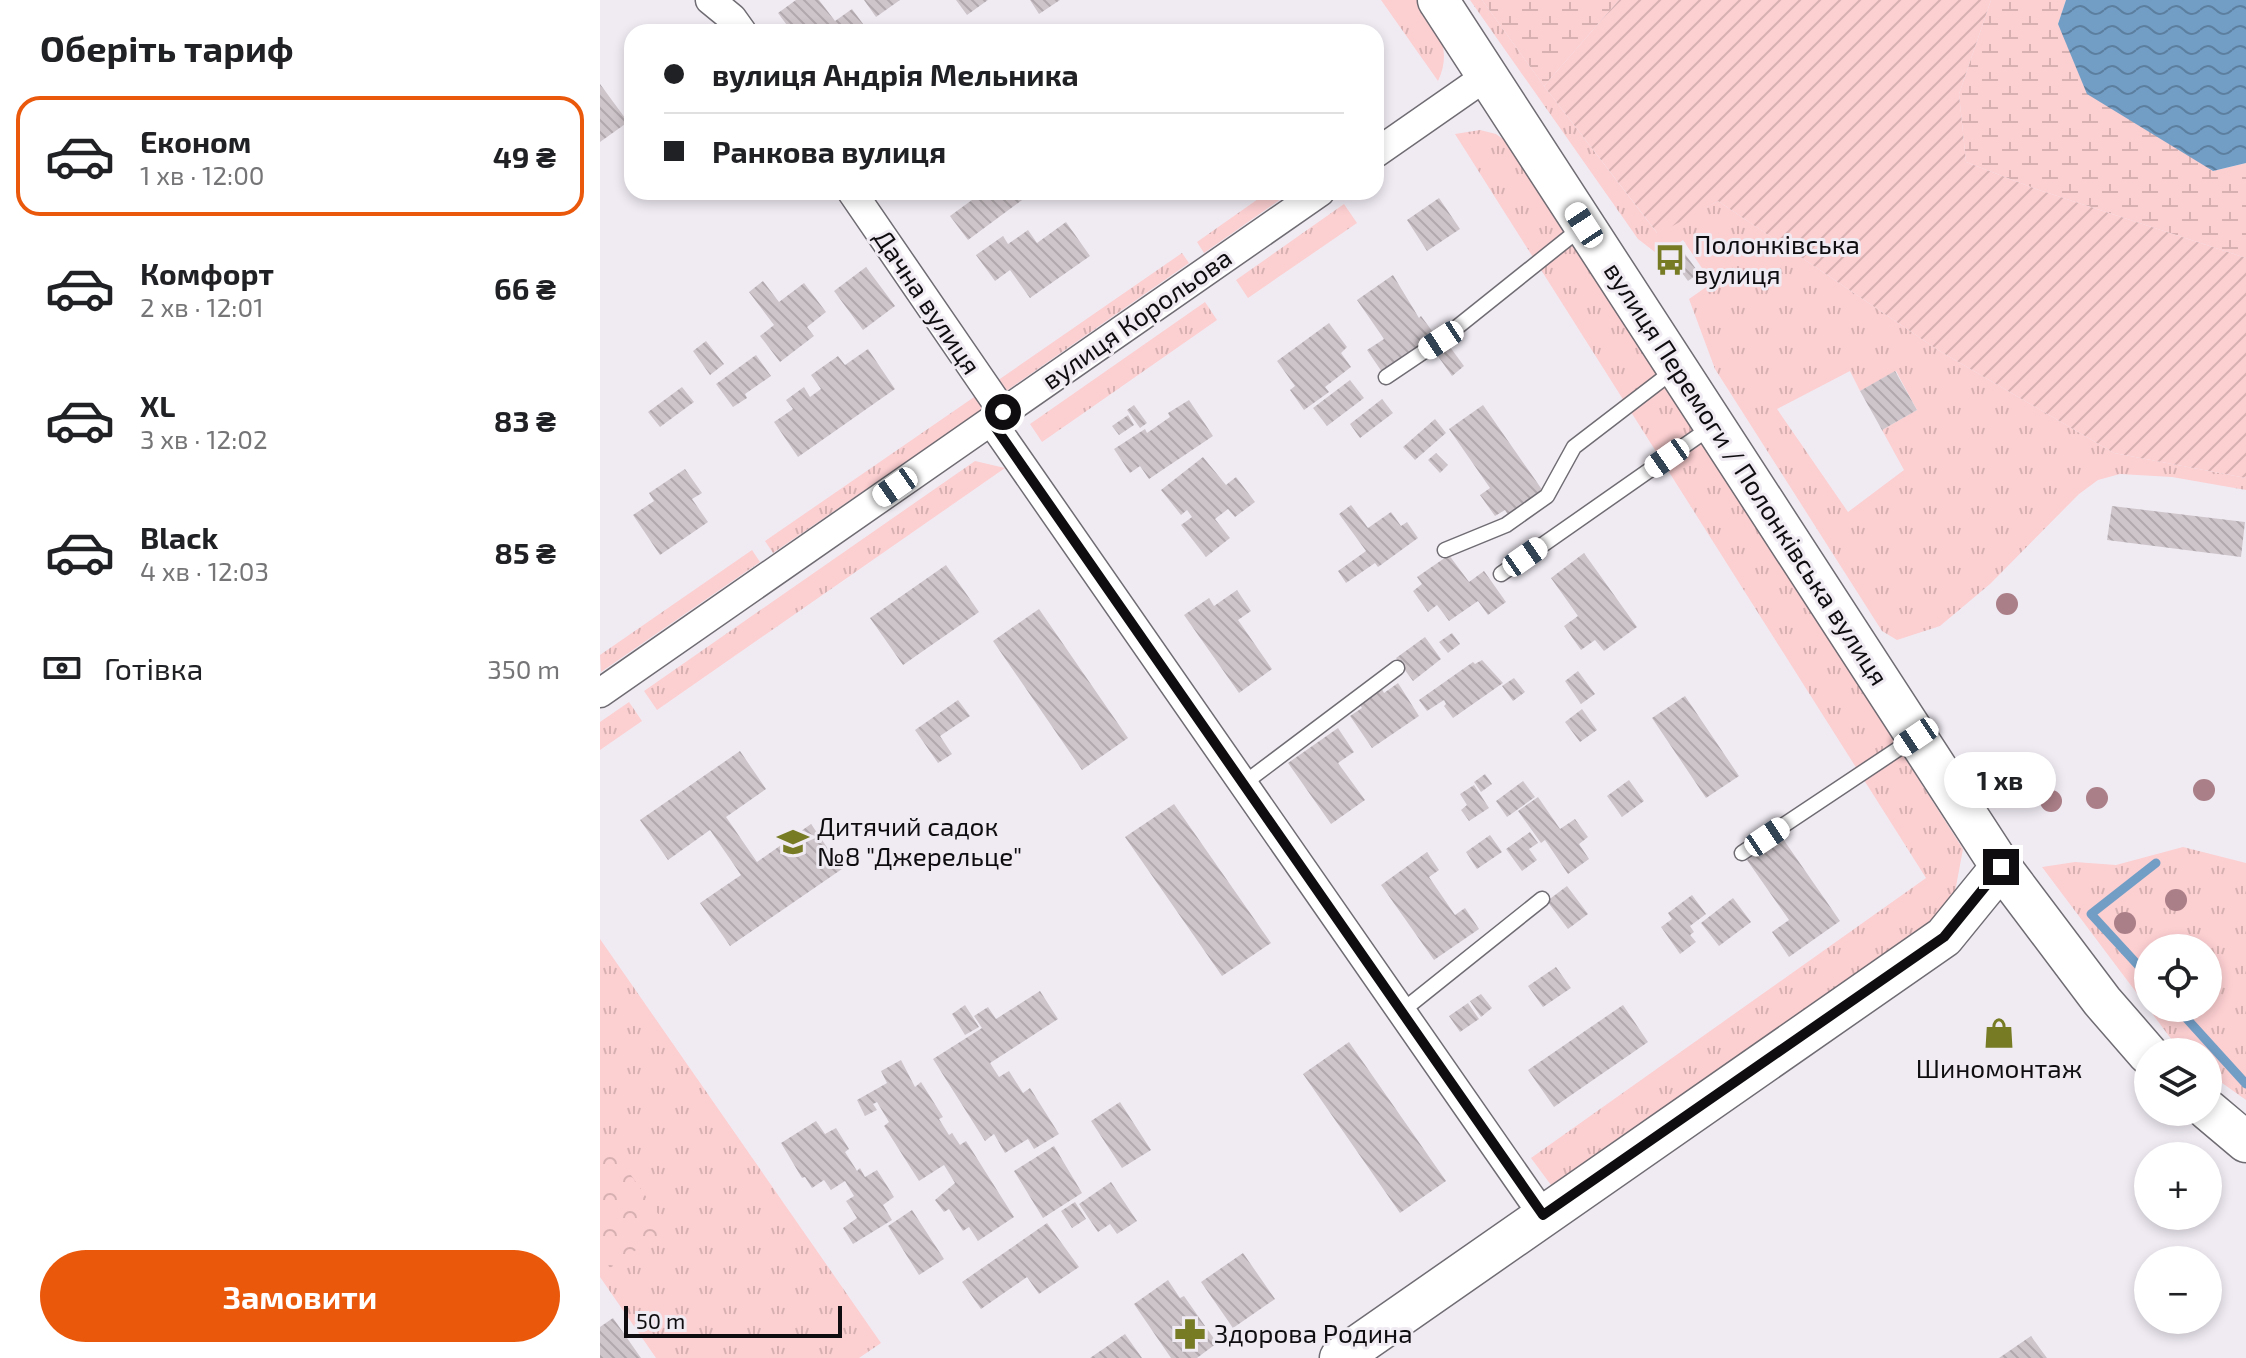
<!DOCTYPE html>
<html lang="uk">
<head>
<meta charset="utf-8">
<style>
	:root { --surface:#fff; --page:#f2f2f2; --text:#202124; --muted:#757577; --line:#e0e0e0; --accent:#ea580c }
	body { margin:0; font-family:"Exo 2",sans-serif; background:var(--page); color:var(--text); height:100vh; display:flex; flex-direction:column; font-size:30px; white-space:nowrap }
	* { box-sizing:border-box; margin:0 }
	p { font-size:26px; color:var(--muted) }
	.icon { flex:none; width:44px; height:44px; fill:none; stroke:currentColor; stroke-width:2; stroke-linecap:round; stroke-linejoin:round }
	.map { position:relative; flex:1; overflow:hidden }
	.details { display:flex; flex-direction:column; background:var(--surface); width:600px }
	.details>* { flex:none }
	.top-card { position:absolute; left:24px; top:24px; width:760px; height:176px; border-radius:24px; box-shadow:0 4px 12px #0003; display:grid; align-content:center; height:176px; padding:0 40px; background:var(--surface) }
	.buttons { position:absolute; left:1534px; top:934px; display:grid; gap:16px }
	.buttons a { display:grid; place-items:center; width:88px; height:88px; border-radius:50%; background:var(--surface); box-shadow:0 4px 12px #0003; font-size:40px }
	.scale { position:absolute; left:24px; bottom:20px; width:218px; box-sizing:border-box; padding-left:8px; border:4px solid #0f0d10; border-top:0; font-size:22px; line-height:28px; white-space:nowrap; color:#0f0d10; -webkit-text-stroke:6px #f0ebf3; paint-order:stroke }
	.end { position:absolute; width:36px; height:36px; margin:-18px; border:10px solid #0f0d10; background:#fff; box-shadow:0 0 0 4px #fff }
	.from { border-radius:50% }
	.bubble { position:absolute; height:56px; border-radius:28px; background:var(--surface); box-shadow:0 4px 12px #0003; font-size:26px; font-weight:700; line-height:56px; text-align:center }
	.car { position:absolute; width:24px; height:48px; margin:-24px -12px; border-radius:10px; box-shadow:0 0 6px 2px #0007; background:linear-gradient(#fff 24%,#345 0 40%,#fff 0 76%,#345 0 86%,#fff 0) }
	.top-card b { display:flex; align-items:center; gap:28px; height:76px; font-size:30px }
	.top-card b+b { border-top:2px solid var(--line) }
	.top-card i { width:20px; height:20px; background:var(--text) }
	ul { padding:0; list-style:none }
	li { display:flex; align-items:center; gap:24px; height:120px; margin:0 16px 12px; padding:0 24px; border:4px solid transparent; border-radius:24px }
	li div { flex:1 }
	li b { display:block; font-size:30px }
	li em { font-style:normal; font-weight:700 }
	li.on { border-color:var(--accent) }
	li>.icon { width:72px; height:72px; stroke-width:1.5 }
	h2 { padding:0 40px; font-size:36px; line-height:96px }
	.pay { display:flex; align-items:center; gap:20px; height:88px; padding:0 40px; font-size:30px }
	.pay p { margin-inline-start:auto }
	.primary-button { display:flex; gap:16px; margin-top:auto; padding:16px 40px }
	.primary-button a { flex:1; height:92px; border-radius:48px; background:var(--accent); color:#fff; font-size:32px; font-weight:700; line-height:92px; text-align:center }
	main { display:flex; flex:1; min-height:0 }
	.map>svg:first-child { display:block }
	.grass { fill:url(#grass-tufts); fill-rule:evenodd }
	.wetland { fill:url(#wetland-marsh) }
	.park { fill:url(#park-crowns) }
	.garden { fill:url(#garden-furrows) }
	.water { fill:url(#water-waves) }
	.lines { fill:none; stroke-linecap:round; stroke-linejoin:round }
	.stream { stroke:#729ec6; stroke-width:9 }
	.building { fill:url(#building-back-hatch) }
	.lane-casing { stroke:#706c73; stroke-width:17 }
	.street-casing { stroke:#706c73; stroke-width:31 }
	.secondary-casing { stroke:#706c73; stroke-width:43 }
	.lane { stroke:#fff; stroke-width:14 }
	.street { stroke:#fff; stroke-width:28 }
	.secondary { stroke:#fff; stroke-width:40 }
	.tree { fill:#ab7f88 }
	.route { stroke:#0f0d10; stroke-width:10 }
	.labels { text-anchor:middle; stroke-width:6; stroke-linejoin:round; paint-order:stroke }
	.poi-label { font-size:26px; fill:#0f0d10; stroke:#f0ebf3; text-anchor:start }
	.street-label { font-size:26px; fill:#0f0d10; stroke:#f0ebf3 }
</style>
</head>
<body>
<main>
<section class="details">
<h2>Оберіть тариф</h2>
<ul>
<li class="on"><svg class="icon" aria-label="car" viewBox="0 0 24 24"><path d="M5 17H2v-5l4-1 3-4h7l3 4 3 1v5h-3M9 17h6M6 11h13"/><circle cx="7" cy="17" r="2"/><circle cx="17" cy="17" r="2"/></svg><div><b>Економ</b><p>1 хв · 12:00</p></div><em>49 ₴</em></li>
<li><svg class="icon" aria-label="car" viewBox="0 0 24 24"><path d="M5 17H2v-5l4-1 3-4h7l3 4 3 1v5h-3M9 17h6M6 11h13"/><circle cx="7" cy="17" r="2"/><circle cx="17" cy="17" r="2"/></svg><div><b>Комфорт</b><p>2 хв · 12:01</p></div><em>66 ₴</em></li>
<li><svg class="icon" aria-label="car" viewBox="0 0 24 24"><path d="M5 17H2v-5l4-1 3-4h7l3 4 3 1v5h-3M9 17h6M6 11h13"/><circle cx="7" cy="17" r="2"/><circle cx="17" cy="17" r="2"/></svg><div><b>XL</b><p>3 хв · 12:02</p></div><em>83 ₴</em></li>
<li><svg class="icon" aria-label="car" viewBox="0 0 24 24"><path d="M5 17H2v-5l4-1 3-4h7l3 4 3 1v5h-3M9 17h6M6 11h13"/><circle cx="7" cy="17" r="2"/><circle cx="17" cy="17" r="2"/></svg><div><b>Black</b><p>4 хв · 12:03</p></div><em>85 ₴</em></li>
</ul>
<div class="pay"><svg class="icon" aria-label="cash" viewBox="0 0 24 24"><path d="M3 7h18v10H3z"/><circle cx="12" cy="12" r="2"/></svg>Готівка<p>350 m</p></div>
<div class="primary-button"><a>Замовити</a></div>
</section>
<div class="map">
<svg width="1646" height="1358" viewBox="0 0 1646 1358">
	<defs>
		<pattern id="grass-tufts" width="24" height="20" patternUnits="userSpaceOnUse" patternTransform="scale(2)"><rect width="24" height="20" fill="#fccfd1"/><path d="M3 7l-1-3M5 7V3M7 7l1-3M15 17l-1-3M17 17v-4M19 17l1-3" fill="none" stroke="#d7b1b2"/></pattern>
		<pattern id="wetland-marsh" width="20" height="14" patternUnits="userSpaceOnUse" patternTransform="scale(2)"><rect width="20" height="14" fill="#fccfd1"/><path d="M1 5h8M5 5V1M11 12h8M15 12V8" fill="none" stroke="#d7b1b2"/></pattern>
		<pattern id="park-crowns" width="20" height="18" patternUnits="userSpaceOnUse" patternTransform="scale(2)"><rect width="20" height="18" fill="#fccfd1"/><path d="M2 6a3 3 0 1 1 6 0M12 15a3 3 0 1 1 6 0" fill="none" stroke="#d7b1b2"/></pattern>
		<pattern id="garden-furrows" width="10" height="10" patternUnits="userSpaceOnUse" patternTransform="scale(2)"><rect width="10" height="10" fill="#fccfd1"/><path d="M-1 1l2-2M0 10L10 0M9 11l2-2" fill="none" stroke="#d7b1b2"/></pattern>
		<pattern id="water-waves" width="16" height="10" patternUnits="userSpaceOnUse" patternTransform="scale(2)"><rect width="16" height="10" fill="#729ec6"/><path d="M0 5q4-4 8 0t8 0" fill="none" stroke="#5c7f9f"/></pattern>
		<pattern id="building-back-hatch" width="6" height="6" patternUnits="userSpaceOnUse" patternTransform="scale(2)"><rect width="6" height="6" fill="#cec5ca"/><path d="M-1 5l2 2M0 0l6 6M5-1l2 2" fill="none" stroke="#b0a8ac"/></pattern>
	</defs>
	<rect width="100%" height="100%" fill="#f0ebf3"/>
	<path class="grass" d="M781 0H820C837 25 853 50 838 81Z
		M870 0H882L944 86 1057 233 1118 201 1338 350 1514 453 1646 478V490L1572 477 1520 474 1498 480 1479 494 1390 584 1340 626 1297 640 1282 631 1115 369 1089 299 1112 283 1083 240 1060 256 1038 239ZM1250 371 1260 391 1296 371 1317 410 1282 430 1304 470 1248 512 1177 409Z
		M880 130 896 134 917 149 1363 849 1352 908 951 1185 931 1158 1326 878 855 134Z
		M668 192H691L604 253 597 242Z
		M744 204 757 223 648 298 636 280Z
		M582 253 589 263 402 394 394 383Z
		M605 302 617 320 442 442 430 424Z
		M380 393 389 405 173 553 165 541Z
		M375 461 405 468 57 710 44 691Z
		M152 550 160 562 1 672 0 655Z
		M29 702 42 721 0 750V722Z
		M1583 847 1646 863V1100L1608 1073V1052H1581L1442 867 1475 862 1516 865ZM1548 948H1608V1008H1548Z
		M0 939 281 1343 259 1358H56L0 1277Z"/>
	<path class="wetland" d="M882 0H1019L944 86Z
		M1391 0H1466L1458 24 1613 171 1646 163V258L1436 189 1366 162 1359 94Z"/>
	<path class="park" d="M12 1148 68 1228 10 1268 0 1253V1156Z"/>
	<path class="garden" d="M1019 0H1391L1359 94 1366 162 1436 189 1646 258V478L1514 453 1338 350 1118 201 1058 234 944 86Z"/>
	<path class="water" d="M1466 0H1646V163L1613 171 1487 94 1458 24Z"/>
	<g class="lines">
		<path class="stream" d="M1548 976 1491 914 1556 863
			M1577 1008 1646 1084"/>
	</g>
	<path class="building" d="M196 0H219L235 21 252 9 269 32H192L178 13Z
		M264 0H300L276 17Z
		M356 0H388L367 15Z
		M430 0H460L439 14Z
		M0 84 28 122 0 142Z
		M383 192H433L368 240 350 216Z
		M839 198 860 229 827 251 807 220Z
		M466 222 490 256 430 298 410 270 395 281 376 255 403 236 408 244 428 230 437 243Z
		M1085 254 1099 273 1088 281 1074 262Z
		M266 267 295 306 263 330 234 291Z
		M793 275 819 318 821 316 835 335 782 372 767 350 784 339 757 300Z
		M163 281 179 302 204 283 226 312 207 327 214 336 180 362 160 336 174 325 149 292Z
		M729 323 747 347 741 353 751 367 725 387 729 392 704 410 690 390 695 386 677 361Z
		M106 341 124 364 110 375 93 351Z
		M847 343 864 366 852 376 835 352Z
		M268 349 295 389 198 457 174 422 193 409 186 400 204 387 210 397 221 389 211 375 238 356 245 365Z
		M156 355 171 376 145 394 147 398 133 407 116 384Z
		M1295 371 1317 410 1282 430 1260 391Z
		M750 380 764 398 727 426 713 408Z
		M82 387 94 402 60 427 48 412Z
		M782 399 793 413 760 438 750 424Z
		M589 400 613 436 549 479 540 466 530 473 514 449 545 429 547 433 570 417 568 413Z
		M534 405 547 423 540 428 527 410Z
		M883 405 943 491 908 515 905 510 895 516 880 495 890 488 849 429Z
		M528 415 534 425 519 435 512 426Z
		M835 419 846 433 815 460 803 447Z
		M836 453 848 465 840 473 828 460Z
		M603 457 626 485 636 477 655 502 635 517 628 509 615 519 630 538 606 557 581 525 592 517 587 510 581 515 561 490Z
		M85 469 102 493 92 499 108 522 60 555 33 515 54 501 49 493Z
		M751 505 768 528 791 512 801 526 807 522 818 538 778 567 775 563 746 583 738 571 766 551 739 514Z
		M1512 506 1645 522 1641 557 1507 540Z
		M984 553 1037 627 1004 651 995 640 981 650 964 626 978 616 951 578Z
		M849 555 869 582 884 571 906 602 888 615 878 601 849 621 837 605 828 612 813 591 822 584 817 577Z
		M346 565 379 612 303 665 270 618Z
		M637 590 651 611 638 620 672 669 639 693 584 615 609 598 614 606Z
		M439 609 528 738 482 770 393 641Z
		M852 633 860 644 848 653 839 642Z
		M825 637 841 659 813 681 796 658Z
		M882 660 903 683 853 718 844 706 846 704 844 700 827 711 819 700 873 662 875 664Z
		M978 671 995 694 981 704 965 681Z
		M914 678 925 692 913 701 902 686Z
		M798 683 819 716 772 748 750 716 762 708 758 702 781 687 784 693Z
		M1085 696 1139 776 1106 798 1052 718Z
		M358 700 370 716 340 736 352 754 338 763 315 730Z
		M982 709 997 730 980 742 965 722Z
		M738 728 754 752 738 763 765 800 731 824 688 763Z
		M140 751 166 789 126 817 157 862 211 824 242 869 130 946 100 903 141 875 110 830 68 860 40 820Z
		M885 774 892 784 881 792 874 782Z
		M1029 780 1044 801 1022 817 1007 796Z
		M923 781 935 797 907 817 896 801Z
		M874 785 889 808 869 821 861 810 867 805 860 794Z
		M938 797 960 829 975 819 988 837 979 844 989 859 968 874 945 840 941 843 918 811Z
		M574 804 671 943 622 976 525 837Z
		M930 832 938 843 929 849 937 860 922 871 906 849Z
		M890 835 902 852 877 869 866 852Z
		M1181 836 1240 921 1189 957 1172 932 1189 920 1147 860Z
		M827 852 839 870 829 877 855 915 865 908 879 929 834 960 781 885Z
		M967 886 988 914 968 929 947 901Z
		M1092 895 1106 914 1090 926 1094 932 1090 935 1096 942 1080 954 1061 927 1072 919 1068 913Z
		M1133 898 1151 922 1119 946 1101 923Z
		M956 967 971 988 943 1007 928 986Z
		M440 991 458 1019 390 1063 399 1077 409 1071 423 1093 430 1088 459 1134 434 1149 428 1139 405 1153 394 1134 385 1141 333 1059 382 1028 374 1016 388 1007 396 1019Z
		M881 994 892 1008 881 1017 870 1001Z
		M868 1003 879 1019 860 1032 849 1016Z
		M365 1005 379 1027 365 1035 352 1014Z
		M1023 1005 1048 1042 954 1107 928 1070Z
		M749 1042 846 1181 800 1213 703 1074Z
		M301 1060 315 1087 321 1082 343 1117 339 1119 349 1135 352 1133 360 1145 366 1141 414 1217 378 1241 369 1227 363 1231 349 1209 344 1212 335 1200 355 1183 344 1165 319 1181 284 1126 289 1122 277 1102 273 1104 277 1110 265 1116 257 1100 287 1083 281 1071Z
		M520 1102 551 1150 522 1168 491 1121Z
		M216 1121 225 1134 236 1128 249 1149 245 1152 257 1171 260 1168 265 1177 277 1170 294 1197 283 1205 292 1220 253 1244 243 1228 257 1218 246 1201 254 1196 245 1181 231 1190 224 1180 212 1188 205 1177 202 1178 181 1143Z
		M454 1146 482 1193 443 1218 414 1171Z
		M511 1182 537 1221 517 1234 510 1224 498 1232 479 1204Z
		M475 1202 486 1219 472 1228 461 1211Z
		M312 1210 344 1259 319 1275 288 1226Z
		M447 1223 479 1267 439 1294 427 1277 381 1309 362 1282Z
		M643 1253 675 1299 633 1328 601 1282Z
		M568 1280 580 1298 584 1296 617 1343 597 1358H571L534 1304Z
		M13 1318 41 1358H0V1327Z
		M525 1334 542 1358H490Z
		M1431 1336 1447 1358H1399Z"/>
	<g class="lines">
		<defs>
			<path id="lane" d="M786 377 841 340 981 228
				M845 550 906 525 947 496 974 447 1077 368
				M901 574 1114 425
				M643 784 797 668
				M1142 853 1316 737
				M802 1011 942 899"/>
			<path id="street" d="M110 0 132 18 142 32
				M776 153 888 75
				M252 192 403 412
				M391 421 943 1215
				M0 693 720 192"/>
			<path id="secondary" d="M838 0 1401 867 1502 1001 1548 1054
				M1608 1110 1646 1142
				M740 1358 1344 937 1401 867"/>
		</defs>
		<use href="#lane" class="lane-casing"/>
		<use href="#street" class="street-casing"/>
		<use href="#secondary" class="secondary-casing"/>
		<use href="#lane" class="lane"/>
		<use href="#street" class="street"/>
		<use href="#secondary" class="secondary"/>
	</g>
	<g class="tree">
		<circle cx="1407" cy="604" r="11"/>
		<circle cx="1604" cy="790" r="11"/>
		<circle cx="1497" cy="798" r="11"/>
		<circle cx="1451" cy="801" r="11"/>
		<circle cx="1576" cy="900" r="11"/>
		<circle cx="1525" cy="923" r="11"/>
	</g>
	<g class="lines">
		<path class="route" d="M403 412 391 421 943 1215 1344 937 1401 867"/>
	</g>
	<defs>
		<symbol id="bus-bare" viewBox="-9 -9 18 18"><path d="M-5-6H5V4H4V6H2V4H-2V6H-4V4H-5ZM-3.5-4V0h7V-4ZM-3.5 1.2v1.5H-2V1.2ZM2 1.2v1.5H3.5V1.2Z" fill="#767b24" stroke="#f0ebf3" stroke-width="2.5" paint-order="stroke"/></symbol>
		<symbol id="school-bare" viewBox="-9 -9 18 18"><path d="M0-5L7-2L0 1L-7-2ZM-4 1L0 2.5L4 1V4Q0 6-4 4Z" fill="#767b24" stroke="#f0ebf3" stroke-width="2.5" paint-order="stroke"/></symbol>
		<symbol id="shop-bare" viewBox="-9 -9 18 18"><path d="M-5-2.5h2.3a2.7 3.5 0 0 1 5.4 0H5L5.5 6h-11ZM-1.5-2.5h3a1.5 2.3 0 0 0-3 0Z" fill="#767b24" stroke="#f0ebf3" stroke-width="2.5" paint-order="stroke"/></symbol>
		<symbol id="pharmacy-bare" viewBox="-9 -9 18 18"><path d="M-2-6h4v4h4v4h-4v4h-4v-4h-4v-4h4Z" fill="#767b24" stroke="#f0ebf3" stroke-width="2.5" paint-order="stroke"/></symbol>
	</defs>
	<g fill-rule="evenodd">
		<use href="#bus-bare" x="1048" y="238" width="44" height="44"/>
		<use href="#school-bare" x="171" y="820" width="44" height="44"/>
		<use href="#shop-bare" x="1377" y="1011" width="44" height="44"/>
		<use href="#pharmacy-bare" x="568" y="1312" width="44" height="44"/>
	</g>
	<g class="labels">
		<g class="poi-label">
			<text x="1094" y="254">Полонківська<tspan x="1094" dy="30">вулиця</tspan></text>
			<text x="217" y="836">Дитячий садок<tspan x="217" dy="30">№8 "Джерельце"</tspan></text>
			<text x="1399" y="1078" text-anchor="middle">Шиномонтаж</text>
			<text x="614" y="1343">Здорова Родина</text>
		</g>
		<g class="street-label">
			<text transform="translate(327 302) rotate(56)" y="9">Дачна вулиця</text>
			<text transform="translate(537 319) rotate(-35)" y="9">вулиця Корольова</text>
			<text transform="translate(1146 474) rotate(57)" y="9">вулиця Перемоги / Полонківська вулиця</text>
		</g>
	</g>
</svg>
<div class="buttons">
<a><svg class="icon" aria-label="locate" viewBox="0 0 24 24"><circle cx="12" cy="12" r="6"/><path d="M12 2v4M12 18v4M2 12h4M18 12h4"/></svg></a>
<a><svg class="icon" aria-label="layers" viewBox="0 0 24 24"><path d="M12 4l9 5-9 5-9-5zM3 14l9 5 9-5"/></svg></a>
<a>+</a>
<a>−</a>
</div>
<div class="scale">50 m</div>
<i class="end from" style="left:403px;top:412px"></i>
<i class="end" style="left:1401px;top:867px"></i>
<div class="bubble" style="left:1344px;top:752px;width:112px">1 хв</div>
<i class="car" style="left:984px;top:225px;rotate:327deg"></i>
<i class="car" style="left:841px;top:340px;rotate:237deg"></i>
<i class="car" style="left:1067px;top:458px;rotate:235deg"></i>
<i class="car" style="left:295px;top:487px;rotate:235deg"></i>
<i class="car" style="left:925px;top:557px;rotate:55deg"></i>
<i class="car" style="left:1316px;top:737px;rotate:236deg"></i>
<i class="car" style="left:1167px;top:837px;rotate:56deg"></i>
<div class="top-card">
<b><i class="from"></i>вулиця Андрія Мельника</b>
<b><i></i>Ранкова вулиця</b>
</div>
</div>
</main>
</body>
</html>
